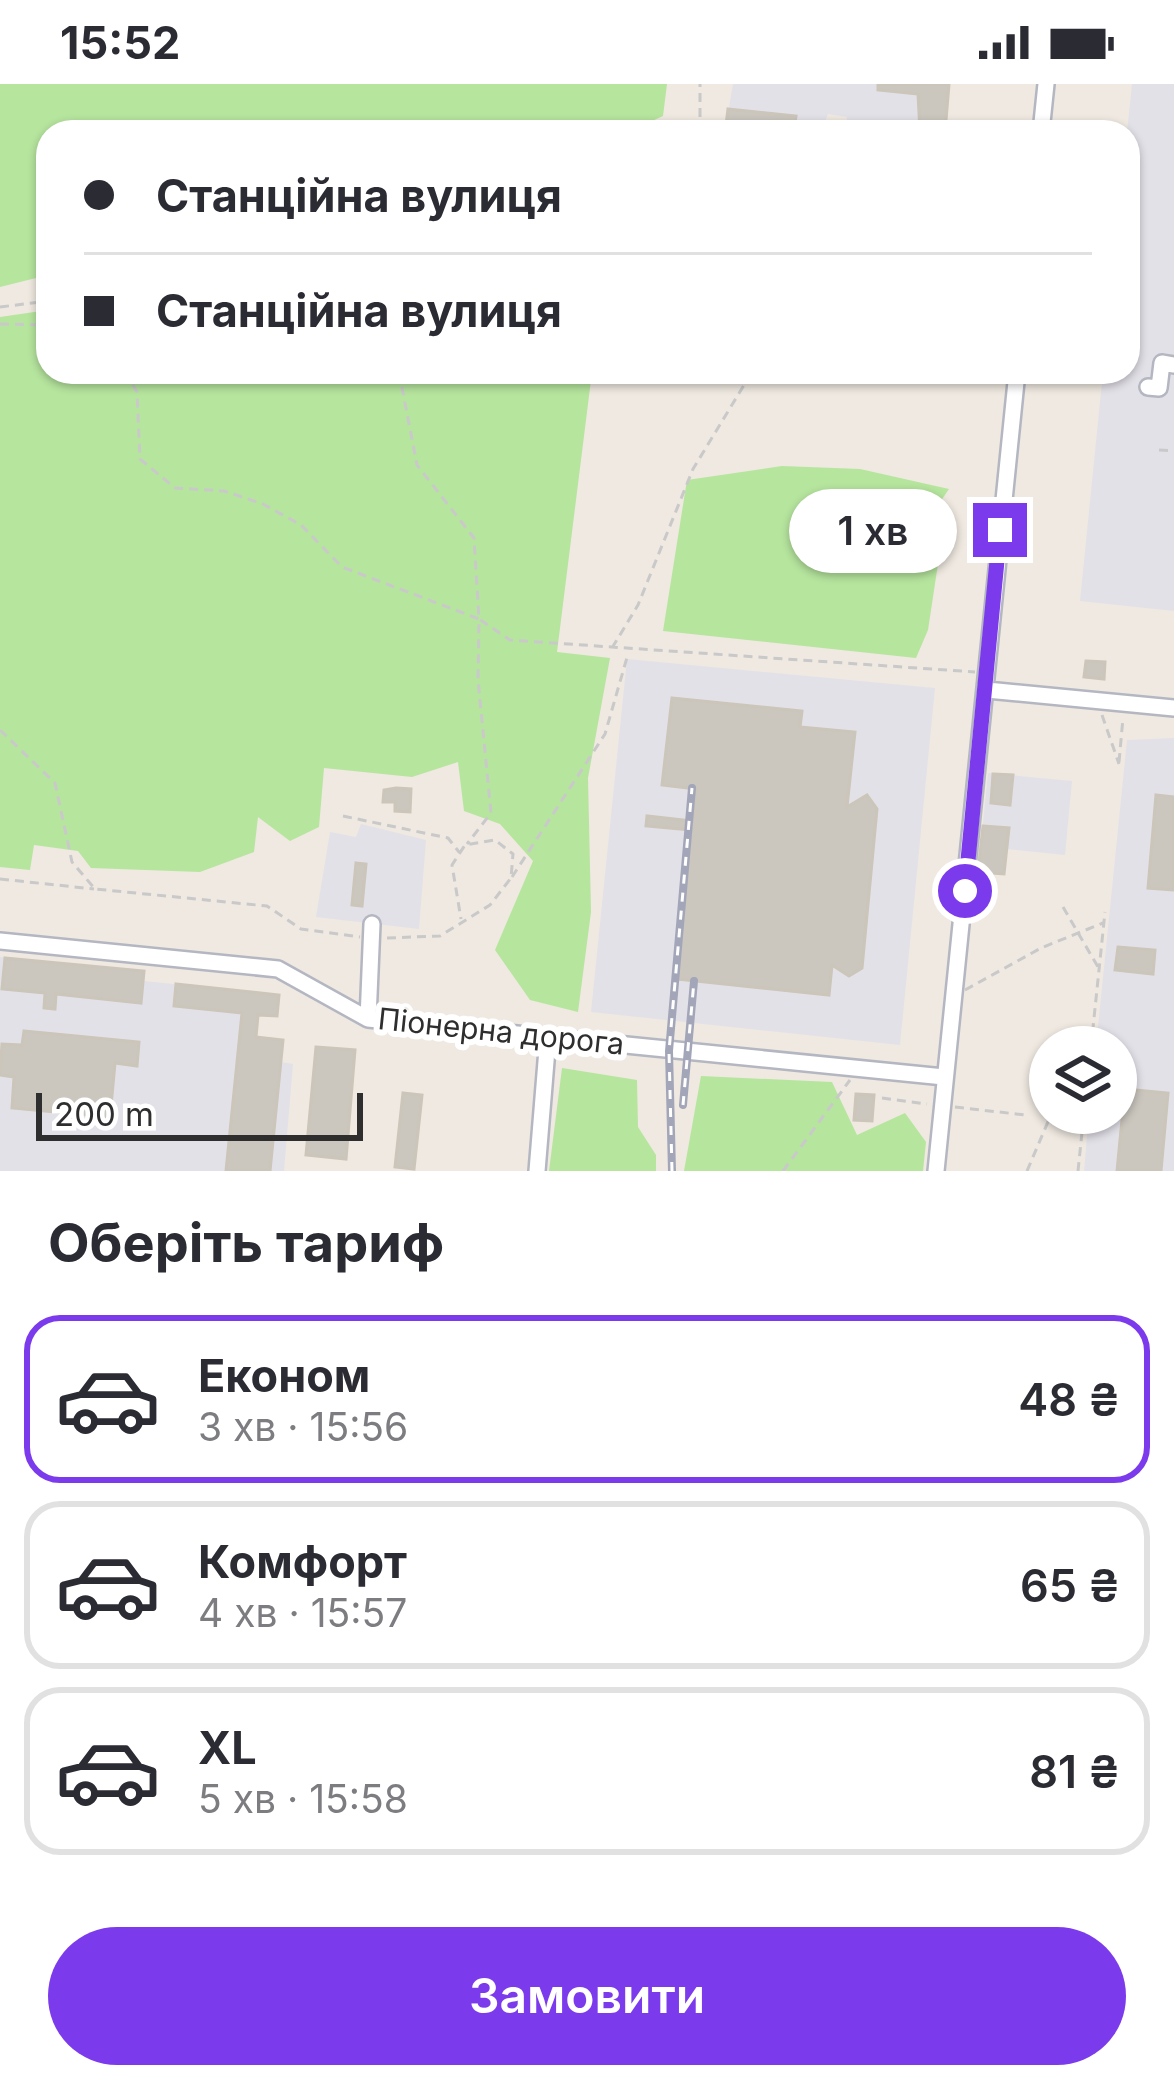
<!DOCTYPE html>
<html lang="uk">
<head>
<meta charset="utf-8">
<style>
	:root { --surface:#fff; --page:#f2f2f3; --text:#2b2b33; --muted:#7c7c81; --line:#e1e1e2; --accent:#7c3aed }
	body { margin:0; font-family:Inter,sans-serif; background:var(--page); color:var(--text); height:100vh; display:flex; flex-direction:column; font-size:45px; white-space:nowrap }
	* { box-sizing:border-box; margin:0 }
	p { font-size:39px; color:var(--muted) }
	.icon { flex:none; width:66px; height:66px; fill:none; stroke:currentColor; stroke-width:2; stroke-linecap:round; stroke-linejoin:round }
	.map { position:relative; height:1087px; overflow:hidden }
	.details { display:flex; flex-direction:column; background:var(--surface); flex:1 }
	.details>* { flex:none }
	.top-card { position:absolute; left:36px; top:36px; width:1104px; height:264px; border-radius:36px; box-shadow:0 3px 9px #0004; display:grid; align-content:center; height:264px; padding:0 48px; background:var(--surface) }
	.fabs { position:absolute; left:1029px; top:942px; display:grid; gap:24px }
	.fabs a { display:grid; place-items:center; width:108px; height:108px; border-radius:50%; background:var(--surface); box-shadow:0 3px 9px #0004; font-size:60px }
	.scale { position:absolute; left:36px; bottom:30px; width:327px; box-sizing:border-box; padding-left:12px; border:6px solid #2e2e2e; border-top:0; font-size:33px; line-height:42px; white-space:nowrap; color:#2e2e2e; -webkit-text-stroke:9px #fff; paint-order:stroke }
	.end { position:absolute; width:54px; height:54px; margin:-27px; border:15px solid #7c3aed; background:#fff; box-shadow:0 0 0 6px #fff }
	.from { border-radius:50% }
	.bubble { position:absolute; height:84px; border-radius:42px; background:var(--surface); box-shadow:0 3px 9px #0004; font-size:39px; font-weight:600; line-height:84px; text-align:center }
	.top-card b { display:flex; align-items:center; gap:42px; height:114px; font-size:45px }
	.top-card b+b { border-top:3px solid var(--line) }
	.top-card i { width:30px; height:30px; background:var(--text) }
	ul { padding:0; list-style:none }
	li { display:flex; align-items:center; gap:36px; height:168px; margin:0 24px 18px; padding:0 24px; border:6px solid var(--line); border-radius:36px }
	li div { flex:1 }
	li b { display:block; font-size:45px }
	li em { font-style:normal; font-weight:600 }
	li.on { border-color:var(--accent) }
	li>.icon { width:108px; height:108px; stroke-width:1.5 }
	h2 { padding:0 48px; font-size:54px; line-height:144px }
	.button { display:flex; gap:24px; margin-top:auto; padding:24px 48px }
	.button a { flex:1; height:138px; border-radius:72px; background:var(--accent); color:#fff; font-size:48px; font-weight:600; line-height:138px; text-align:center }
	.status { display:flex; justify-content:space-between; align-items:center; height:84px; padding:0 60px; background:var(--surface); direction:ltr }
	.status svg { height:33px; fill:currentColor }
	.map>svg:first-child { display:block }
	.industrial { fill:#e3e1e8 }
	.green { fill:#b6e59e }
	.building { fill:#cbc7bf; stroke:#cbc5ba; stroke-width:3 }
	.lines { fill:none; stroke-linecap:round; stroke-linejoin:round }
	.minor-casing { stroke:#b4b7c1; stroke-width:20 }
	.path { stroke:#c9c9c9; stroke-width:3; stroke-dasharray:9 6; stroke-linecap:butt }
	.minor { stroke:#fff; stroke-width:15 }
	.rail-casing { stroke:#a3a6b8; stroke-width:8 }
	.rail { stroke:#fff; stroke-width:3; stroke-dasharray:9; stroke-linecap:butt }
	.route { stroke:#7c3aed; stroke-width:15 }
	.labels { text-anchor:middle; stroke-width:12; stroke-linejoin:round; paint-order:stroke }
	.street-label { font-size:30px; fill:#2e2e2e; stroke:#fff }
</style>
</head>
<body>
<div class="status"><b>15:52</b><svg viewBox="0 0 49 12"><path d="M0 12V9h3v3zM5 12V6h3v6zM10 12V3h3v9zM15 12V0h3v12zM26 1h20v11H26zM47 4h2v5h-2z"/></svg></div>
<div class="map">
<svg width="1174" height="1087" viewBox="0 0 1174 1087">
	<rect width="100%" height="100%" fill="#efe9e1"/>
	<path class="industrial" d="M733 0H949L945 48H846L847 33 828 30 821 48 734 47 726 41Z
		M1132 0H1174V527L1080 517 1103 288H1128L1127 48Z
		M627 575 935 604 900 961 591 928Z
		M1174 654V1087H1084L1089 1029H1116V963H1096L1127 656Z
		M988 689 1072 697 1065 771 1007 765 1004 790 978 788Z
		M361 740 426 756 419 845 316 833 330 748 356 753Z
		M0 873 144 887V897L279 911 277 932 258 931 256 953 283 956 281 978 293 980 284 1087H0Z"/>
	<path class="green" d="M0 0H667L663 32 628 48H48V191L0 203Z
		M48 226V288H592L557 568 610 574 588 694 591 828 578 928 530 916 495 866 533 777 500 740 464 727 458 678 412 693 324 684 319 743 290 757 258 733 254 768 200 788 91 784 78 767 34 761 30 786 0 783V233Z
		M782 382 860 385 949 405 934 427 814 418 793 434 835 447 860 471 865 449 941 460 928 546 916 574 663 547 687 396Z
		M562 984 637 996 638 1043 656 1071V1087H549Z
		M701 992 832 998 857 1051 905 1029 926 1058 923 1087H684Z"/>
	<path class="building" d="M878 0H949L945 48H920L918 10 878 6Z
		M728 25 796 32 795 39 820 42V48L734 47 726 41Z
		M1086 577 1105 578 1104 595 1084 593Z
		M672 614 802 627 800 643 855 648 847 723 867 711 877 725 862 884 849 892 832 881 829 911 676 895 691 746 646 742 647 732 692 737 696 705 662 701Z
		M993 690 1013 691 1010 721 991 719Z
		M396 704 411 705 410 728 395 727V718H383L384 706Z
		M1156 711 1174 713V806L1148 804Z
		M983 742 1009 744 1004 790 978 788Z
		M356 779 366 780 362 822 352 821Z
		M1118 863 1155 866 1153 890 1115 886Z
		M5 874 144 887 141 919 56 910 55 925 44 924 45 909 2 905Z
		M176 900 279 911 277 932 258 931 256 953 283 956 270 1087H226L242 929 174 922Z
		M24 947 139 958 137 982 115 979 110 1033 12 1024 14 993 0 991 2 960 22 961Z
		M316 963 355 966 346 1075 306 1071Z
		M1125 1005 1168 1009 1161 1087H1117Z
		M403 1009 422 1011 414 1085 395 1083Z
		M856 1010 874 1011 872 1037 854 1036Z"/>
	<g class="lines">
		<defs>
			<path id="minor" d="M1041 48 1046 0
				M1148 303 1159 304 1162 279 1174 281
				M987 606 1174 624
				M0 857 278 885 368 935 944 993
				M368 935 372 840
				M537 1087 548 953
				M936 1087 1017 288"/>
		</defs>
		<use href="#minor" class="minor-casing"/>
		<path class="path" d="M700 48V0
			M0 223 48 217
			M0 240 48 241
			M125 288 137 308 140 375 175 404 224 407 263 420 301 441 342 483 479 535 478 596 491 729 467 760
			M399 288 417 381 474 454 479 535 510 556 975 588
			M1159 366 1174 367
			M612 564 638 521 693 385 752 288
			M1102 631 1119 680
			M0 646 55 699 72 778 95 805 267 822 301 845 360 853
			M1119 678 1123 634
			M343 732 448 754 459 768
			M512 793 605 650 628 570
			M0 795 94 805
			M1063 823 1098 883
			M387 854 440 852 490 821 511 794 513 770 495 756 465 761 452 781 461 835
			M965 906 1041 864 1103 839
			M1091 963 1105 828
			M882 1014 927 1020
			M955 1023 1025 1031
			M783 1087 850 996
			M1027 1087 1050 1033
			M1078 1087 1084 1029"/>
		<use href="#minor" class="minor"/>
		<defs>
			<path id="rail" d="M683 1021 694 897
				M672 1087 669 967 692 704"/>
		</defs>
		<use href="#rail" class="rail-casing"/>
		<use href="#rail" class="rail"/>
	</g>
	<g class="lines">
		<path class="route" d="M965 807 1000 446"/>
	</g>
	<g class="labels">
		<g class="street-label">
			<text transform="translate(501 948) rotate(6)" y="10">Піонерна дорога</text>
		</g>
	</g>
</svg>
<div class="fabs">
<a><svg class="icon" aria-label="layers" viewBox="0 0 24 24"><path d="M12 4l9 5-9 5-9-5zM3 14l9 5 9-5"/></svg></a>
</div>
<div class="scale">200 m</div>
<i class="end from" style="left:965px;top:807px"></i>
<i class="end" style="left:1000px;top:446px"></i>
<div class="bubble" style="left:789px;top:405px;width:168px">1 хв</div>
<div class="top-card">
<b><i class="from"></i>Станційна вулиця</b>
<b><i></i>Станційна вулиця</b>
</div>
</div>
<section class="details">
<h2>Оберіть тариф</h2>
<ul>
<li class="on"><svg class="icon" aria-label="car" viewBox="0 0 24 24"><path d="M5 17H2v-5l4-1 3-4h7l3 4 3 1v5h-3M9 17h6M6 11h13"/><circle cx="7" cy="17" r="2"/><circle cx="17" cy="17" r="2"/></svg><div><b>Економ</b><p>3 хв · 15:56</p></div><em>48 ₴</em></li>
<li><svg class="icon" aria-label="car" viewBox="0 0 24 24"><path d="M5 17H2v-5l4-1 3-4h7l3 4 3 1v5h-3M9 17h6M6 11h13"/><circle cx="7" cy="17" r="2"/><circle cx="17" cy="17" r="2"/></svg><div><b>Комфорт</b><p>4 хв · 15:57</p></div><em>65 ₴</em></li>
<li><svg class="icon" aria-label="car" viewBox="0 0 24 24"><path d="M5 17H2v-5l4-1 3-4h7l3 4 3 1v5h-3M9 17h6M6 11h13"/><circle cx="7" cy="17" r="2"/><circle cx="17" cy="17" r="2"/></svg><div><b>XL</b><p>5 хв · 15:58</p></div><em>81 ₴</em></li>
</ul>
<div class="button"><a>Замовити</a></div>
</section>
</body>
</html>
